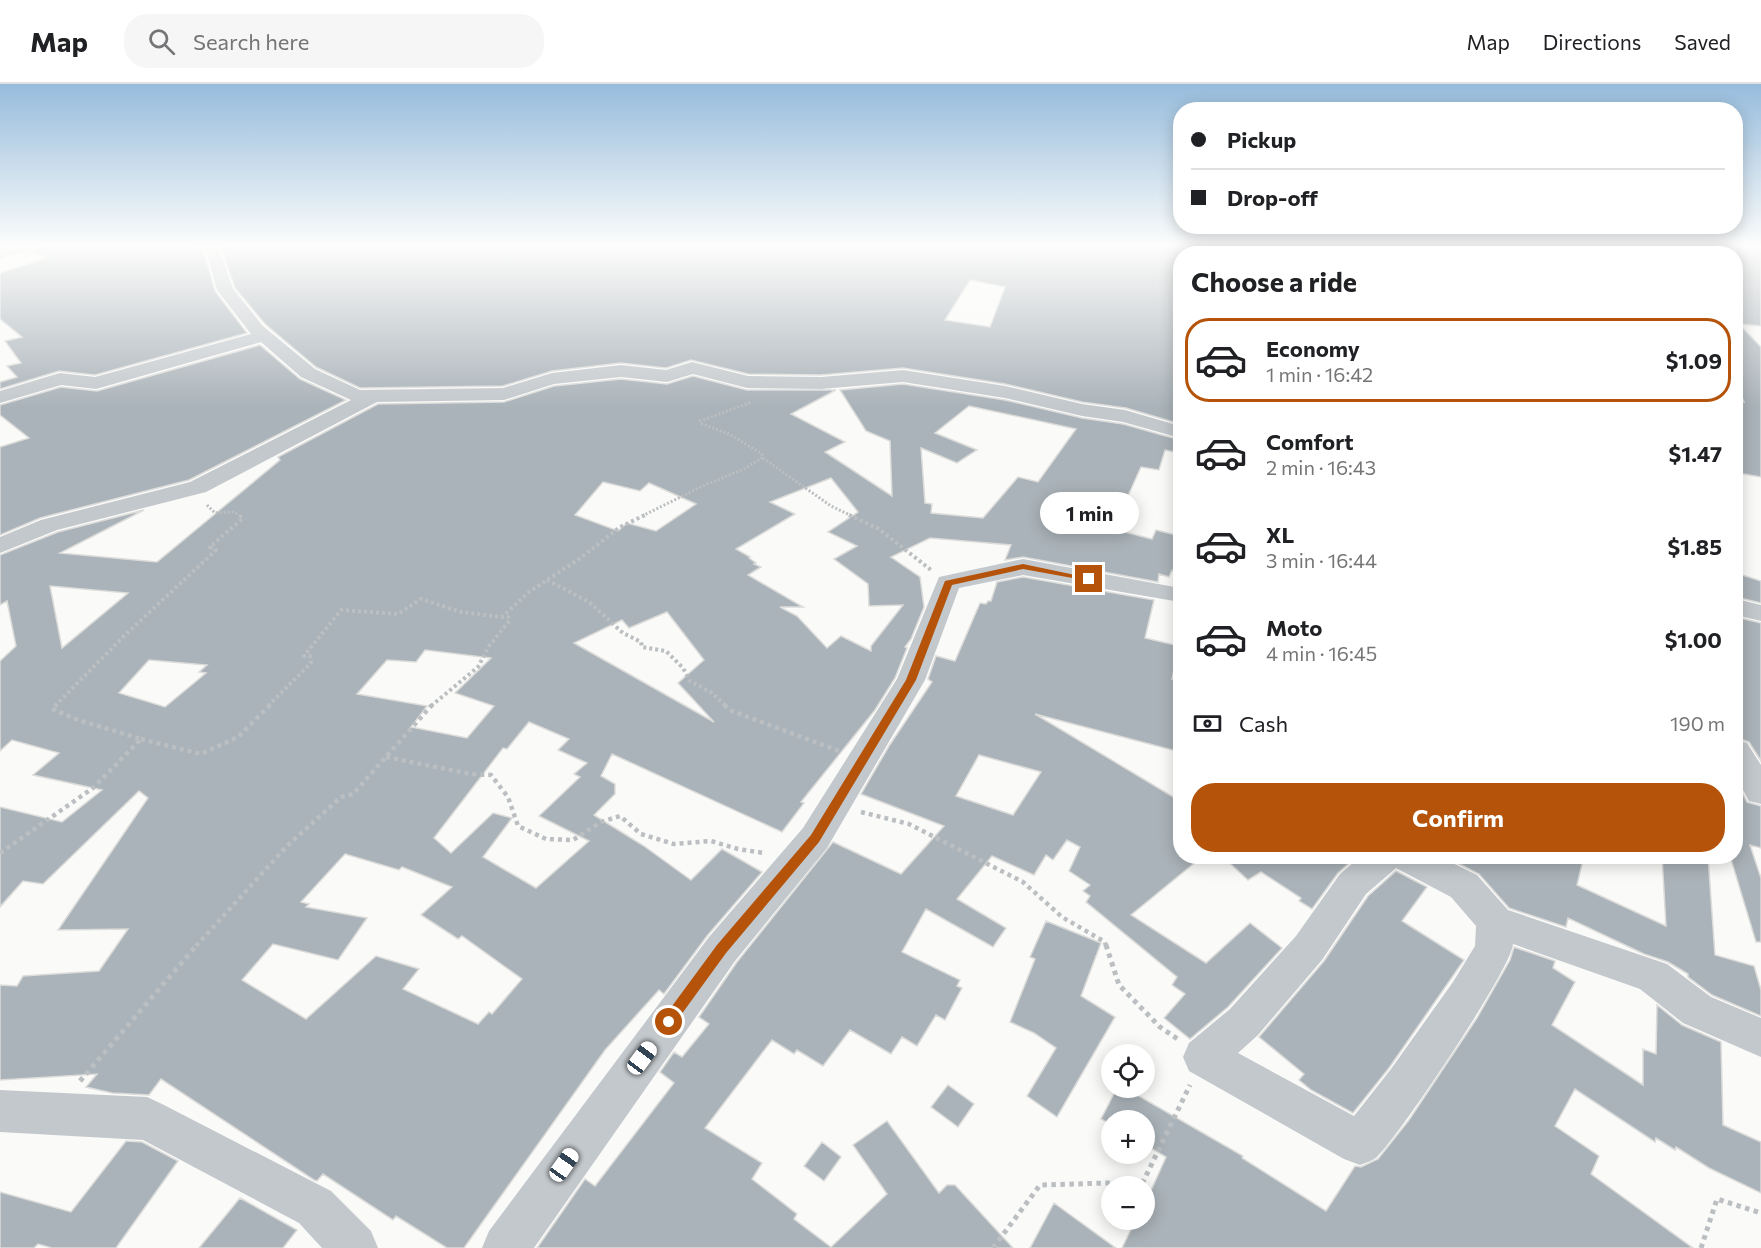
<!DOCTYPE html>
<html lang="en">
<head>
<meta charset="utf-8">
<style>
	:root { --surface:#fff; --page:#f6f6f6; --text:#202124; --muted:#757577; --line:#e0e0e0; --accent:#b45309 }
	body { margin:0; font-family:Commissioner,sans-serif; background:var(--page); color:var(--text); height:100vh; display:flex; flex-direction:column; font-size:22px; white-space:nowrap }
	* { box-sizing:border-box; margin:0 }
	p { font-size:20px; color:var(--muted) }
	.icon { flex:none; width:33px; height:33px; fill:none; stroke:currentColor; stroke-width:2; stroke-linecap:round; stroke-linejoin:round }
	.map { position:relative; flex:1; overflow:hidden }
	.sheet { position:absolute; left:1173px; top:162px; width:570px; height:618px; display:flex; flex-direction:column; background:var(--surface); border-radius:24px; box-shadow:0 3px 15px #0003 }
	.sheet>* { flex:none }
	.banner { position:absolute; left:1173px; top:18px; width:570px; height:132px; border-radius:24px; box-shadow:0 3px 15px #0003; display:grid; align-content:center; height:132px; padding:0 18px; background:var(--surface) }
	.fabs { position:absolute; left:1101px; top:960px; display:grid; gap:12px }
	.fabs a { display:grid; place-items:center; width:54px; height:54px; border-radius:50%; background:var(--surface); box-shadow:0 3px 15px #0003; font-size:30px }
	.end { position:absolute; width:27px; height:27px; margin:-14px; border:8px solid #b45309; background:#fff; box-shadow:0 0 0 3px #fff }
	.from { border-radius:50% }
	.bubble { position:absolute; height:42px; border-radius:21px; background:var(--surface); box-shadow:0 3px 15px #0003; font-size:20px; font-weight:700; line-height:42px; text-align:center }
	.car { position:absolute; width:18px; height:36px; margin:-18px -9px; border-radius:8px; box-shadow:0 0 4px 2px #0007; background:linear-gradient(#fff 24%,#345 0 40%,#fff 0 76%,#345 0 86%,#fff 0) }
	.banner b { display:flex; align-items:center; gap:21px; height:57px; font-size:22px }
	.banner b+b { border-top:2px solid var(--line) }
	.banner i { width:15px; height:15px; background:var(--text) }
	ul { padding:0; list-style:none }
	li { display:flex; align-items:center; gap:18px; height:84px; margin:0 12px 9px; padding:0 6px; border:3px solid transparent; border-radius:24px }
	li div { flex:1 }
	li b { display:block; font-size:22px }
	li em { font-style:normal; font-weight:700 }
	li.on { border-color:var(--accent) }
	li>.icon { width:54px; height:54px; stroke-width:1.5 }
	h2 { padding:0 18px; font-size:27px; line-height:72px }
	.pay { display:flex; align-items:center; gap:15px; height:66px; padding:0 18px; font-size:22px }
	.pay p { margin-inline-start:auto }
	.button { display:flex; gap:12px; margin-top:auto; padding:12px 18px }
	.button a { flex:1; height:69px; border-radius:24px; background:var(--accent); color:#fff; font-size:24px; font-weight:700; line-height:69px; text-align:center }
	header { display:flex; align-items:center; gap:36px; box-sizing:border-box; height:84px; padding:0 30px; background:var(--surface); border-bottom:2px solid var(--line) }
	header strong { font-size:28px }
	nav { display:flex; gap:33px; margin-inline-start:auto; font-size:21px }
	.search { width:420px; height:54px; background:var(--page); display:flex; align-items:center; gap:15px; box-sizing:border-box; padding:0 21px; border-radius:24px; color:var(--muted); font-size:22px }
	.map>svg:first-child { display:block }
	.building { fill:#aab3b9; stroke:#dcdcda; stroke-width:1.5; fill-rule:evenodd }
	.lines { fill:none; stroke-linecap:round; stroke-linejoin:round }
	.path-far4 { stroke:#bbbfc2; stroke-width:2; stroke-dasharray:1.5 1.5; stroke-linecap:butt }
	.path-far3 { stroke:#bbbfc2; stroke-width:3; stroke-dasharray:2 2; stroke-linecap:butt }
	.path-far2 { stroke:#bbbfc2; stroke-width:4; stroke-dasharray:3 3; stroke-linecap:butt }
	.path-far1 { stroke:#bbbfc2; stroke-width:4.5; stroke-dasharray:4 4; stroke-linecap:butt }
	.path { stroke:#bbbfc2; stroke-width:5; stroke-dasharray:4.5 4.5; stroke-linecap:butt }
	.minor { fill:#c3c8cc; fill-rule:evenodd }
	.route { fill:#b45309 }
</style>
</head>
<body>
<header>
<strong>Map</strong>
<div class="search"><svg class="icon" aria-label="search" viewBox="0 0 24 24"><circle cx="10" cy="10" r="6"/><path d="M15 15l6 6"/></svg>Search here</div>
<nav><a>Map</a><a>Directions</a><a>Saved</a></nav>
</header>
<div class="map">
<svg width="1761" height="1164" viewBox="0 0 1761 1164">
	<rect width="100%" height="100%" fill="#fafaf8"/>
	<path class="building" d="M39 161H197L204 168 215 207 247 249 95 291 59 287 0 305V298L17 293 7 282 21 279 5 257 22 253 0 235V189L49 173 32 169Z
		M220 161H1180V225L1174 238 1180 239V340L1126 324 1082 318 1005 300 903 284 821 291 748 290 691 276 666 284 621 279 552 287 503 302 360 304 316 283 265 240 235 204ZM970 196 1005 203 990 243 945 236Z
		M1736 163 1761 167V242L1739 240 1761 263V393L1738 389 1736 382V317L1744 318 1736 299Z
		M260 261 300 295 346 316 189 396 40 434 0 451V363L29 354 0 331V321L61 303 97 307Z
		M693 292 747 306H836L791 330 845 358 825 368 892 412 890 357 866 347 840 306 903 300 1005 316 1082 334 1123 340 1180 356V369L1165 366 1159 386 1141 383 1113 445 1152 455 1156 446 1180 452V491L1172 486 1169 493 1159 490 1158 498 1023 473 1005 476 1011 461 930 454 891 473 920 493 924 523 911 555 905 563 907 564 895 594 875 626 801 718 804 719 782 748 612 670 601 692 615 700V710L594 731 644 762 691 796 722 765 762 788 707 852 664 910 659 906 605 966 464 1164H447L396 1132 393 1136 323 1090 317 1097 314 1096 161 995 149 1011 112 1009 86 1003 97 990 0 996V901L17 902 23 892 99 887 128 845 58 846 148 714 139 707 43 800 23 797 0 823V723L62 738 102 706 33 691 59 669 12 656 0 667V577L16 562 7 517 0 521V471L58 448 144 426 60 469 157 478 280 376 278 373 378 320 504 318 554 302 621 295 667 300ZM969 322 1076 345 1038 398 1018 393 983 434 931 429 932 420 925 419 921 364 957 379 977 366 935 349ZM831 394 858 428 828 448 857 462 834 475 868 500 869 522 903 521 871 562V567L841 552 827 564 797 532 780 523H803L748 491 761 483 754 480 756 479 749 474 750 473 736 465 795 430 770 418ZM603 398 640 407 649 399 696 420 656 447 627 439 618 447 575 431ZM50 502 128 509 62 564ZM667 528 704 576 678 599 714 638 574 559 622 536 629 544ZM425 566 491 574 455 609 494 622 467 654 411 643 427 622 357 610 387 576 416 578ZM149 576 207 581 199 588 206 589 165 623 119 609ZM529 638 569 655 558 666 587 679 574 690 580 693 539 732 589 757 536 804 483 773 512 734 493 729 451 769 434 754 503 664 507 665ZM345 770 399 786 402 783 452 803 421 831 458 855 462 852 522 895 492 930 489 928 478 940 403 905 419 885 376 872 306 935 242 896 273 860 338 876 367 834 306 823 309 820 301 818Z
		M1736 489 1761 497V519L1736 513Z
		M1023 493 1154 516 1145 554 1179 562 1172 595 1180 592V668L1035 630 1180 717V772H1203L1131 831 1206 879 1250 839 1282 864 1228 923 1190 955 1164 934 1185 910 1172 901 1177 893 1086 818 1090 812 1083 807 1090 801 1069 787 1080 763 1067 756 1053 776 1046 771 1034 791 992 772 957 815 1006 844 993 863 926 825 902 868 960 896 957 902 962 904 945 936 936 931 917 962 902 953 891 970 850 946 823 982 797 966 794 970 772 956 705 1044 762 1079 752 1095 797 1130 794 1135 831 1163 887 1110 853 1061 887 1037 939 1109 947 1101H955L1013 1164H537L585 1095 595 1102 674 999 660 988 674 968 682 973 709 940 699 933 737 878 833 758 901 790 944 742 861 710 889 662 932 598 928 595 936 572 955 577 980 519 986 520 988 517H991L997 498ZM979 671 1041 688 1013 731 956 712Z
		M1736 533 1761 539V677L1749 658 1736 654Z
		M1736 697 1747 718 1761 722V764L1750 761 1761 794V858H1756L1730 772H1736Z
		M1222 772H1357L1338 789 1312 825 1299 817 1301 814 1261 788 1248 796Z
		M1444 772H1584L1577 801 1666 842 1662 772H1708L1715 871 1754 882 1761 906V932L1712 911 1688 893V890L1668 878 1644 870 1568 834 1566 843 1509 824 1479 790Z
		M1396 787 1427 803 1402 837 1464 876 1389 984 1353 1029 1311 1006 1299 996 1304 990 1259 953 1324 877 1368 812Z
		M1046 837 1101 859 1081 912 1115 933 1057 1033 1027 1012 1056 964 1034 949 1010 938 1035 875 1030 873Z
		M1514 863 1555 877 1553 884 1575 898 1552 941 1643 1001V965L1656 970 1657 921 1682 941 1721 958 1723 1041 1761 1058V1109L1709 1084 1676 1063 1675 1066 1656 1054 1655 1058 1575 1005 1555 1042 1599 1072 1591 1090 1693 1164H1122L1134 1139 1136 1141 1139 1136H1144V1122L1166 1073 1144 1060V1036H1112V1041L1101 1035 1117 1004H1125L1243 1072 1242 1074 1326 1127 1355 1082 1361 1083 1378 1075 1409 1036 1477 934 1510 876Z
		M948 1001 974 1020 958 1043 931 1023Z
		M126 1057 142 1058 178 1077 116 1164H52L38 1160 34 1164H0V1108L71 1128Z
		M822 1058 841 1073 824 1097 804 1082Z
		M240 1114 297 1146 283 1164H199Z
		M1054 1119 1116 1164H1030Z"/>
	<g class="lines">
		<path class="path-far4" d="M1397 161V170"/>
		<path class="path-far3" d="M763 374 831 422 852 432
			M207 421 215 429 234 428 240 432
			M642 432 705 401 744 385 762 374V370L729 350 702 340 700 337 752 318"/>
		<path class="path-far2" d="M849 431 879 445 931 486
			M547 496 589 518 623 549 641 558 642 563 666 567 683 584 690 597 712 609 726 622
			M55 622 123 553 216 466 210 463 243 434 238 431
			M268 622 311 579 310 572H304L341 526 398 530 421 515 461 528 502 533 529 508 582 473 620 443 645 431
			M431 622 478 583 489 562 510 536 508 533H502"/>
		<path class="path-far1" d="M724 621 732 627 839 667
			M141 655 201 670 238 653 270 621
			M386 673 471 690 491 691 508 713 518 742 546 755 573 756 601 738 620 732 641 750 674 760 711 757 738 765 764 769
			M861 728 909 740 1023 798 1062 833 1105 858 1106 862
			M0 769 93 704 141 655 78 636 52 625 56 621
			M196 862 287 762 341 713 353 710 432 621"/>
		<path class="path" d="M1106 861 1119 901 1160 943 1179 956
			M80 997 197 861
			M993 1164 1040 1101 1143 1098 1190 1001
			M1701 1164 1717 1115 1761 1129"/>
		<path class="minor" d="M15 161H37L35 164 0 175V165Z
			M199 161 218 162 233 205 263 242 315 285 360 306 503 304 552 289 621 281 666 286 692 278 748 292 821 293 903 286 1005 302 1082 320 1125 326 1180 342V354L1123 338 1082 332 1005 314 903 298 821 305 747 304 693 290 667 298 621 293 554 300 504 316 377 318 206 408 57 446 0 469V453L41 436 190 398 351 316 301 293 261 258 96 305 61 301 0 319V307L53 291 60 289 95 293 251 250 217 206 206 167Z
			M1189 161H1213L1238 167 1240 170H1212L1191 164Z
			M1023 475 1180 504V518L1023 491 959 504 925 596 827 764 735 877 534 1164H482L489 1147 709 853 803 744 897 595 939 493Z
			M1736 515 1761 521V537L1736 531Z
			M1736 656 1747 659 1761 681V720L1749 717 1736 693Z
			M1361 772H1438L1477 791 1508 826 1667 880 1711 913 1761 934V973L1683 939 1640 905 1513 860C1512 884 1399 1052 1377 1073 1372 1077 1365 1079 1360 1081L1344 1075 1189 987 1183 973 1189 959 1230 925 1296 852 1340 790ZM1396 784 1451 813 1476 842 1475 862 1453 898 1391 985 1354 1032 1238 969 1258 951 1322 876 1366 810Z
			M0 1006 147 1013 162 1020 331 1107 371 1147 378 1164H322L299 1139 143 1056 0 1048Z"/>
	</g>
	<linearGradient id="sky" x2="0" y2="1"><stop stop-color="#96bcdc"/><stop offset="0.5" stop-color="#fdfdfc"/><stop offset="1" stop-color="#fdfdfc" stop-opacity="0"/></linearGradient>
	<rect width="1761" height="324" fill="url(#sky)"/>
	<path class="route" d="M1023 480 1094 495 1089 497 1023 485 952 501 916 596 819 758 726 869 673 942 669 944 664 942 662 938 664 933 717 861 811 751 906 596 945 497Z"/>
</svg>
<div class="fabs">
<a><svg class="icon" aria-label="locate" viewBox="0 0 24 24"><circle cx="12" cy="12" r="6"/><path d="M12 2v4M12 18v4M2 12h4M18 12h4"/></svg></a>
<a>+</a>
<a>−</a>
</div>
<i class="end from" style="left:669px;top:938px"></i>
<i class="end" style="left:1089px;top:495px"></i>
<div class="bubble" style="left:1040px;top:408px;width:99px">1 min</div>
<i class="car" style="left:642px;top:974px;rotate:37deg"></i>
<i class="car" style="left:564px;top:1081px;rotate:35deg"></i>
<div class="banner">
<b><i class="from"></i>Pickup</b>
<b><i></i>Drop-off</b>
</div>
<section class="sheet">
<h2>Choose a ride</h2>
<ul>
<li class="on"><svg class="icon" aria-label="car" viewBox="0 0 24 24"><path d="M5 17H2v-5l4-1 3-4h7l3 4 3 1v5h-3M9 17h6M6 11h13"/><circle cx="7" cy="17" r="2"/><circle cx="17" cy="17" r="2"/></svg><div><b>Economy</b><p>1 min · 16:42</p></div><em>$1.09</em></li>
<li><svg class="icon" aria-label="car" viewBox="0 0 24 24"><path d="M5 17H2v-5l4-1 3-4h7l3 4 3 1v5h-3M9 17h6M6 11h13"/><circle cx="7" cy="17" r="2"/><circle cx="17" cy="17" r="2"/></svg><div><b>Comfort</b><p>2 min · 16:43</p></div><em>$1.47</em></li>
<li><svg class="icon" aria-label="car" viewBox="0 0 24 24"><path d="M5 17H2v-5l4-1 3-4h7l3 4 3 1v5h-3M9 17h6M6 11h13"/><circle cx="7" cy="17" r="2"/><circle cx="17" cy="17" r="2"/></svg><div><b>XL</b><p>3 min · 16:44</p></div><em>$1.85</em></li>
<li><svg class="icon" aria-label="car" viewBox="0 0 24 24"><path d="M5 17H2v-5l4-1 3-4h7l3 4 3 1v5h-3M9 17h6M6 11h13"/><circle cx="7" cy="17" r="2"/><circle cx="17" cy="17" r="2"/></svg><div><b>Moto</b><p>4 min · 16:45</p></div><em>$1.00</em></li>
</ul>
<div class="pay"><svg class="icon" aria-label="cash" viewBox="0 0 24 24"><path d="M3 7h18v10H3z"/><circle cx="12" cy="12" r="2"/></svg>Cash<p>190 m</p></div>
<div class="button"><a>Confirm</a></div>
</section>
</div>
</body>
</html>
